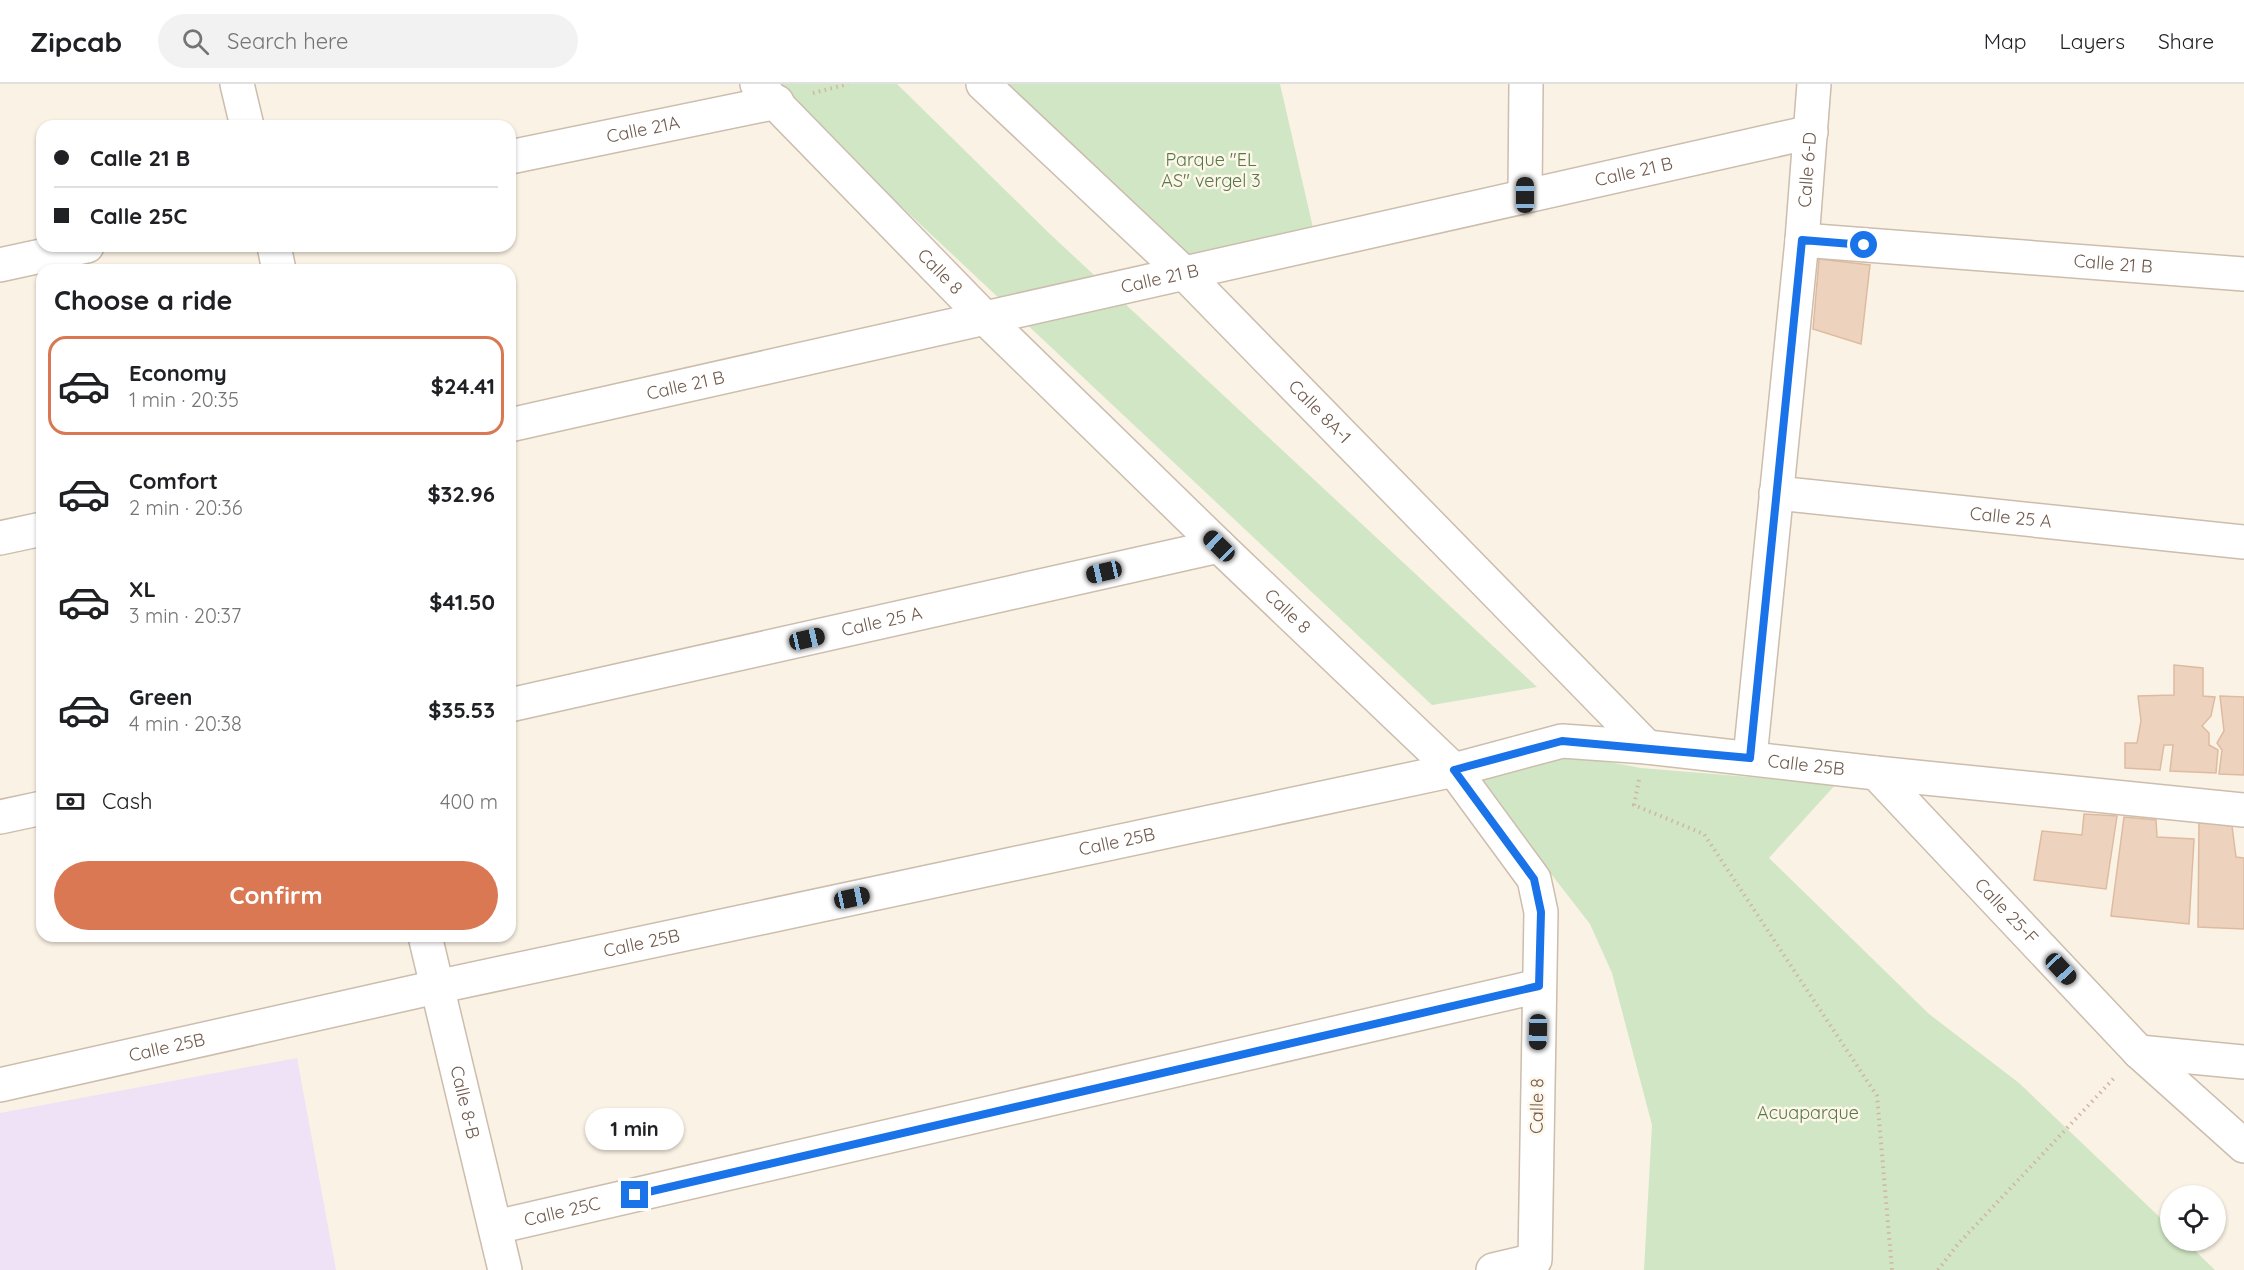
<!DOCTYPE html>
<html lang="en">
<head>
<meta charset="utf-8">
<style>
	:root { --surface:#fff; --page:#f2f2f2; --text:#202124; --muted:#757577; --line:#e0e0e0; --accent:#d97853 }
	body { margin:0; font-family:Quicksand,sans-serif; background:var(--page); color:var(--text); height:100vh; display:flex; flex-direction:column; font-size:22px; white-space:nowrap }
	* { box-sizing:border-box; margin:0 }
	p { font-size:20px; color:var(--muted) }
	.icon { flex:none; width:33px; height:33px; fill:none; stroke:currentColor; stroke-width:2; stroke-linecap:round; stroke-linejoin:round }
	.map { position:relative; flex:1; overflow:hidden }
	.drawer { position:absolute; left:36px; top:180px; width:480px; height:678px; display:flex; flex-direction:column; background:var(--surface); border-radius:18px; box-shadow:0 2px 4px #0004 }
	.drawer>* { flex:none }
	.top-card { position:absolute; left:36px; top:36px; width:480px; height:132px; border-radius:18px; box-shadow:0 2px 4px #0004; display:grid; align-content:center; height:132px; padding:0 18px; background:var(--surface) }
	.buttons { position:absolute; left:2160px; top:1101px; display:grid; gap:12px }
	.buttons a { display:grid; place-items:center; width:66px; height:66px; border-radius:50%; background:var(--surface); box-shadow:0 2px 4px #0004; font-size:30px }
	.end { position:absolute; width:27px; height:27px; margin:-14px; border:8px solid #1a73e8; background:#fff; box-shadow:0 0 0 3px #fff }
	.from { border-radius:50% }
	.bubble { position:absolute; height:42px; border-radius:21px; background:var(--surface); box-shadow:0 2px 4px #0004; font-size:20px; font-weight:700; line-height:42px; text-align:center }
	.car { position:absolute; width:18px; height:36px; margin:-18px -9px; border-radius:8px; box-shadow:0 0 4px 2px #0007; background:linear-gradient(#222 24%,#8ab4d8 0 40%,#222 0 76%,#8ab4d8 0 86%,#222 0) }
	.top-card b { display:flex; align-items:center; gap:21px; height:57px; font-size:22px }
	.top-card b+b { border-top:2px solid var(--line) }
	.top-card i { width:15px; height:15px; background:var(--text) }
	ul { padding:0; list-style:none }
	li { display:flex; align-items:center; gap:18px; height:99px; margin:0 12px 9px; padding:0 6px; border:3px solid transparent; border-radius:18px }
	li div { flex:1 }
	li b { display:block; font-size:22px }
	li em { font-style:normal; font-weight:700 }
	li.selected { border-color:var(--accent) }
	li>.icon { width:54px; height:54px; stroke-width:1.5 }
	h2 { padding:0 18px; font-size:27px; line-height:72px }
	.pay { display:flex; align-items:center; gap:15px; height:66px; padding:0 18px; font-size:22px }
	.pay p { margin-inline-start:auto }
	.cta { display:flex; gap:12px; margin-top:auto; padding:12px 18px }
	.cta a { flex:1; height:69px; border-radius:36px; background:var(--accent); color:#fff; font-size:24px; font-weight:700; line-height:69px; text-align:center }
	header { display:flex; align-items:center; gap:36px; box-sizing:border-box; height:84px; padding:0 30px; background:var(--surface); border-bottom:2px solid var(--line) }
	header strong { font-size:28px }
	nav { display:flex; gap:33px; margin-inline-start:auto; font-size:21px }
	.search { width:420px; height:54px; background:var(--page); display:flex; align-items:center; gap:15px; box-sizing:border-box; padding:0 21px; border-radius:33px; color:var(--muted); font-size:22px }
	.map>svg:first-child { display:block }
	.education { fill:#efe1f6 }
	.green { fill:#d0e6c4 }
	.building { fill:#edd3be; stroke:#debba0; stroke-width:1.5 }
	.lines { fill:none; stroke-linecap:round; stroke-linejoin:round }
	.minor-casing { stroke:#ccbdae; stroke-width:36 }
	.path { stroke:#d1b6a1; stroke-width:4; stroke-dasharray:1.5 4.5; stroke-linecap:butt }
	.minor { stroke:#fff; stroke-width:33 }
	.route { stroke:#1a73e8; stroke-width:8 }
	.labels { text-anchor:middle; stroke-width:5; stroke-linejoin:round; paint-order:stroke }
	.street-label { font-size:18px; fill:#705a4c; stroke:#fdf6e9 }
	.park-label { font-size:18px; fill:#547a48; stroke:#fdf6e9 }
</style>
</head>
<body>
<header>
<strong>Zipcab</strong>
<div class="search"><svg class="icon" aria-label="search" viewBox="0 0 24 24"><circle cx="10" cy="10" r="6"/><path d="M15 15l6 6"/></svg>Search here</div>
<nav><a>Map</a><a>Layers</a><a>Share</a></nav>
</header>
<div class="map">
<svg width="2244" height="1186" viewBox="0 0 2244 1186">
	<rect width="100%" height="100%" fill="#faf2e4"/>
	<path class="education" d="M297 974 336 1186H0V1029Z"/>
	<path class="green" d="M771 0H897L1051 151 1537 603 1432 621Z
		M1004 0H1280L1316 157 1190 186Z
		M1560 669 1641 684 1836 700 1769 774 1929 930 2019 999 2170 1143V1156L2185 1157 2215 1186H1644L1652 1041 1612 889 1590 840 1476 693Z"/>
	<path class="building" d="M1819 175 1870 181 1861 260 1813 245Z
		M2174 581 2203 584V612L2215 613 2211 632 2202 642 2209 649V661L2218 666 2216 689 2170 687 2173 661H2164L2160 686 2125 684V659H2137L2141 637 2138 612 2174 611Z
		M2220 612 2244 613V691L2219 690 2222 666 2217 659 2224 647Z
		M2084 730 2117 732 2106 805 2034 796 2042 747 2082 751Z
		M2124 733 2156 736 2157 753 2194 755 2189 840 2111 832Z
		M2199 738 2232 742 2236 773 2244 774V845L2198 843Z"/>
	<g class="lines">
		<defs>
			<g id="minor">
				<path d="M237 0 247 42"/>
				<path id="s1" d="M757 0 986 235 1219 462 1454 686 1534 795 1541 828 1535 1176 1493 1186"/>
				<path id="s2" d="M983 0 1186 191 1647 663"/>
				<path id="s3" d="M510 73 777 18"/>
				<path d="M1525 111 1526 0"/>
				<path id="s4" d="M1802 156 2244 190"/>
				<path d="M274 162 279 186"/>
				<path d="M0 181 87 162"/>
				<path id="s5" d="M510 341 1811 48"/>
				<path id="s6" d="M1776 409 2244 458"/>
				<path d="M0 454 42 445"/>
				<path id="s7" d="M510 621 1219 462"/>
				<path id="s8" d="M1750 674 1802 156 1814 0"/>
				<path id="s9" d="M1876 689 2139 968 2244 1062"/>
				<path d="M0 733 42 724"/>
				<path id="s10" d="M425 852 505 1186"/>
				<path d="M2139 968 2244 978"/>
				<path id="s11" d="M0 1001 436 903 1454 686 1562 657 1647 663 1876 689 2244 726"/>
				<path id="s12" d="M496 1143 1539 902"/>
			</g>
		</defs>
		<use href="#minor" class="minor-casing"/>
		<path class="path" d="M813 9 848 0
			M1639 696 1634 721 1704 750 1877 1012 1892 1186
			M1938 1186 1958 1160 2116 992"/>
		<use href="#minor" class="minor"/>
	</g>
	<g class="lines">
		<path class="route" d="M635 1111 1539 902 1541 828 1534 795 1454 686 1562 657 1750 674 1802 156 1864 161"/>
	</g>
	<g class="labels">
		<g class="street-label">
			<text dy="6" stroke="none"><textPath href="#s3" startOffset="136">Calle 21A</textPath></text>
			<text dy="6" stroke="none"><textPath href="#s8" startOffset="591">Calle 6-D</textPath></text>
			<text dy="6" stroke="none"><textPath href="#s5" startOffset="1152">Calle 21 B</textPath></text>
			<text dy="6" stroke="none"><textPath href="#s4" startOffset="312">Calle 21 B</textPath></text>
			<text dy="6" stroke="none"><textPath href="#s1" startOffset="262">Calle 8</textPath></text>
			<text dy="6" stroke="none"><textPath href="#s5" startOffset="666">Calle 21 B</textPath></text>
			<text dy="6" stroke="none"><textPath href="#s5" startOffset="180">Calle 21 B</textPath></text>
			<text dy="6" stroke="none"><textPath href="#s2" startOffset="470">Calle 8A-1</textPath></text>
			<text dy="6" stroke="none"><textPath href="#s6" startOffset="236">Calle 25 A</textPath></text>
			<text dy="6" stroke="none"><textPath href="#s1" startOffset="748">Calle 8</textPath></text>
			<text dy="6" stroke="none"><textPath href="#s7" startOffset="381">Calle 25 A</textPath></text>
			<text dy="6" stroke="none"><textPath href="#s11" startOffset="1845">Calle 25B</textPath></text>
			<text dy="6" stroke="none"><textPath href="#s11" startOffset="1143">Calle 25B</textPath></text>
			<text dy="6" stroke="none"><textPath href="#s9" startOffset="190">Calle 25-F</textPath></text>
			<text dy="6" stroke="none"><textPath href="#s11" startOffset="657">Calle 25B</textPath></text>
			<text dy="6" stroke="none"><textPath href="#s11" startOffset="171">Calle 25B</textPath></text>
			<text dy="6" stroke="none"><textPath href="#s10" startOffset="171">Calle 8-B</textPath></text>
			<text transform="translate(1537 1022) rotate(-89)" y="6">Calle 8</text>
			<text dy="6" stroke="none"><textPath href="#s12" startOffset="68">Calle 25C</textPath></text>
		</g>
		<g class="park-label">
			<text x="1211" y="82">Parque "EL<tspan x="1211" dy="21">AS" vergel 3</tspan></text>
			<text x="1808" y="1035">Acuaparque</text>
		</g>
	</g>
</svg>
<div class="buttons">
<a><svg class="icon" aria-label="locate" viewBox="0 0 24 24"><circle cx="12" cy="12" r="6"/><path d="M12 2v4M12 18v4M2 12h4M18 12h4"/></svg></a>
</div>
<i class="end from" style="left:1864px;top:161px"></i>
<i class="end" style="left:635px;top:1111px"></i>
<div class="bubble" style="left:585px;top:1024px;width:99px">1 min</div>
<i class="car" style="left:1525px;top:111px;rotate:0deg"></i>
<i class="car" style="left:1219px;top:462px;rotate:314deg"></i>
<i class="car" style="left:1104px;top:488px;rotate:257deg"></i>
<i class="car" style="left:807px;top:555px;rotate:77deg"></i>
<i class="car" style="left:852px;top:814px;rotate:78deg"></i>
<i class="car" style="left:2061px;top:885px;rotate:137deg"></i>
<i class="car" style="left:1538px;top:948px;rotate:181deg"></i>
<div class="top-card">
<b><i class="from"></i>Calle 21 B</b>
<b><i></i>Calle 25C</b>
</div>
<section class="drawer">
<h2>Choose a ride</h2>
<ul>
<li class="selected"><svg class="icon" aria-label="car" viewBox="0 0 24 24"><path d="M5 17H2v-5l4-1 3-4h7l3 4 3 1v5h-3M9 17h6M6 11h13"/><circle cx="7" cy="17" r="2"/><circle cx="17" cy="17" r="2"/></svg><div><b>Economy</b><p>1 min · 20:35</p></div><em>$24.41</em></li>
<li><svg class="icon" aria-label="car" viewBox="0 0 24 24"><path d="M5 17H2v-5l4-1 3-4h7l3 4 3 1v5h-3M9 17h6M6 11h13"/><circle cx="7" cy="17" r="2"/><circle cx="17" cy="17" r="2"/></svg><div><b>Comfort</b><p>2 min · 20:36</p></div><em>$32.96</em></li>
<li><svg class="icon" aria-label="car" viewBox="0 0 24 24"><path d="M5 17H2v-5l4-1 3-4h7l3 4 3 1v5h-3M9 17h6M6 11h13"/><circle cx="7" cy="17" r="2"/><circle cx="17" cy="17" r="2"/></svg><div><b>XL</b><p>3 min · 20:37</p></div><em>$41.50</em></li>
<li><svg class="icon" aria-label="car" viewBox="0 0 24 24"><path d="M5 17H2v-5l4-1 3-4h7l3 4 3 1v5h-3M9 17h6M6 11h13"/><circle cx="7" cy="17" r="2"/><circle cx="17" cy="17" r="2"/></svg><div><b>Green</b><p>4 min · 20:38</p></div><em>$35.53</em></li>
</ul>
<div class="pay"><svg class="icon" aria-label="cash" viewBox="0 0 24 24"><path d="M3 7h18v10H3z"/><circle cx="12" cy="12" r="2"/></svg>Cash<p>400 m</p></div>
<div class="cta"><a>Confirm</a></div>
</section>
</div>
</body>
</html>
